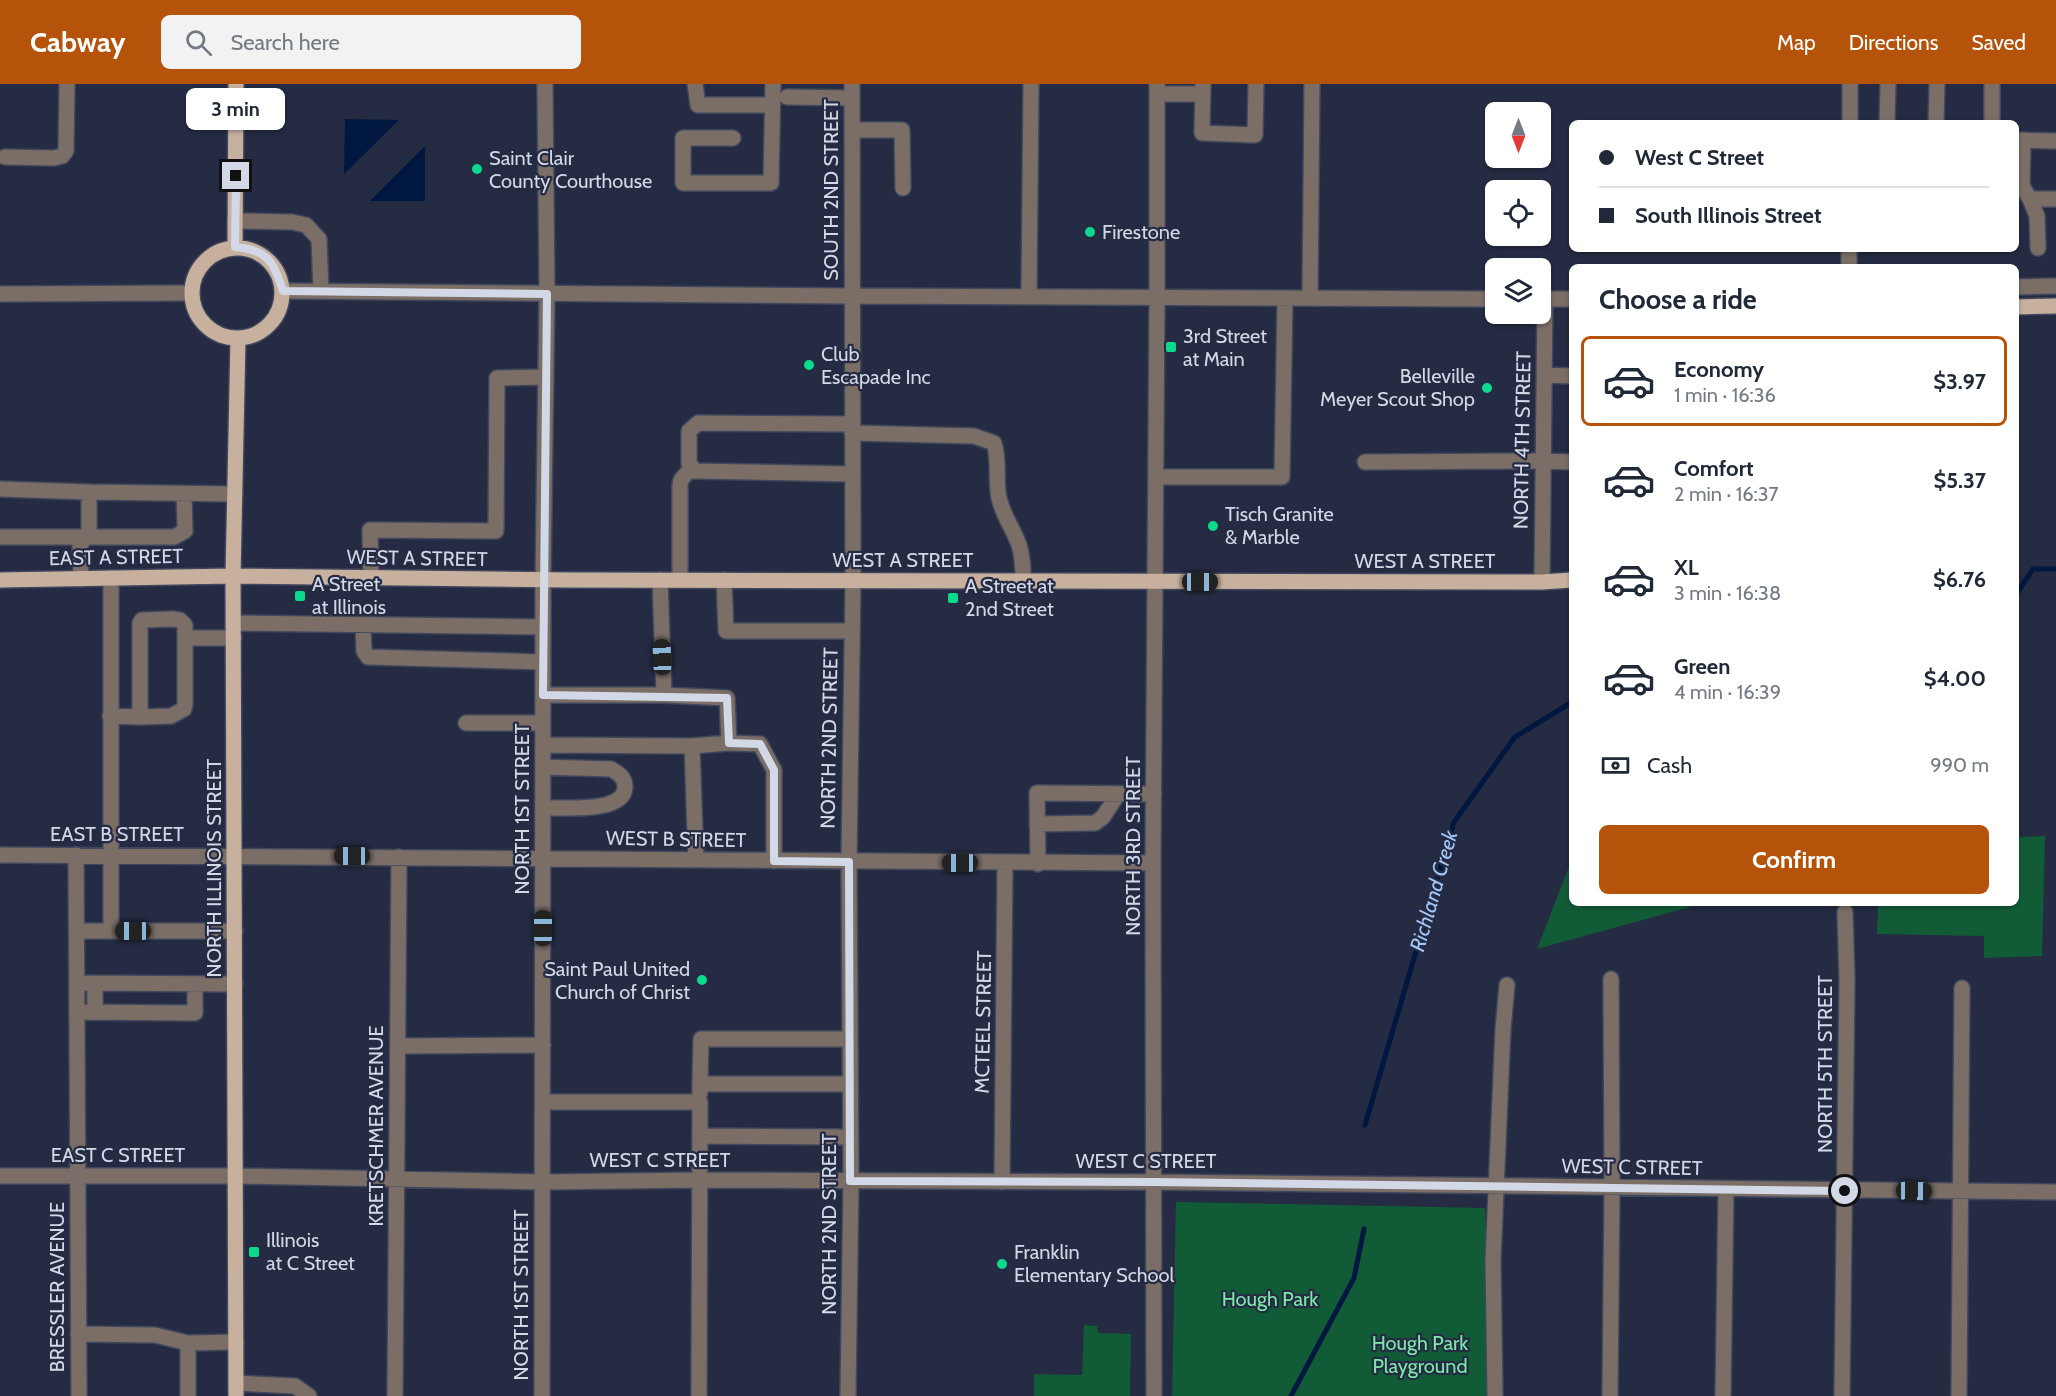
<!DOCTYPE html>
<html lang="en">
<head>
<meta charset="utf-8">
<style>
	:root { --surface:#fff; --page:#f2f2f3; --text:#1f2937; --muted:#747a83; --line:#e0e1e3; --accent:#b45309 }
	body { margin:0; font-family:Cabin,sans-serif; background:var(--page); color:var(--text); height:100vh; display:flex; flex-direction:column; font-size:22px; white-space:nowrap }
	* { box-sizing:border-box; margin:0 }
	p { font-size:20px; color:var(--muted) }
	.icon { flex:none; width:33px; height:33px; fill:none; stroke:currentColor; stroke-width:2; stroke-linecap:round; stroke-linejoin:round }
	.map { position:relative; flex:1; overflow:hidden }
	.side { position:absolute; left:1569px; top:180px; width:450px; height:642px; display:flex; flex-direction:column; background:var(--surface); border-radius:9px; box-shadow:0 2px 4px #0004 }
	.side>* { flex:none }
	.banner { position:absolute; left:1569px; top:36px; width:450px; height:132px; border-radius:9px; box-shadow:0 2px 4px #0004; display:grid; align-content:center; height:132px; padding:0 30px; background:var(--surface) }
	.needle { width:39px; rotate:180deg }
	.buttons { position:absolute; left:1485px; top:18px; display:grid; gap:12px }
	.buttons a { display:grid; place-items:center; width:66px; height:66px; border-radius:9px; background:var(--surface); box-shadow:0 2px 4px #0004; font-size:30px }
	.end { position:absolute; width:27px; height:27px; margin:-14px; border:8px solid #d3d8e7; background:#111; box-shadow:0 0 0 3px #111 }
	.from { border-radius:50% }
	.bubble { position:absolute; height:42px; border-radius:9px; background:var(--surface); box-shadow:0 2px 4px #0004; font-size:20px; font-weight:700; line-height:42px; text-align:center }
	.car { position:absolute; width:18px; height:36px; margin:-18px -9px; border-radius:8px; box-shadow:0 0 4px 2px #0007; background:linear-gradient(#222 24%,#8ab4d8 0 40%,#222 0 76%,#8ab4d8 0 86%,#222 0) }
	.banner b { display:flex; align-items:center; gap:21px; height:57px; font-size:22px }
	.banner b+b { border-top:2px solid var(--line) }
	.banner i { width:15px; height:15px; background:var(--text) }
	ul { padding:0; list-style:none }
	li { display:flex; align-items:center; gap:18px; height:90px; margin:0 12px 9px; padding:0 18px; border:3px solid transparent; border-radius:9px }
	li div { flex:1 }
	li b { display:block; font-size:22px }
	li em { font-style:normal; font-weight:700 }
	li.on { border-color:var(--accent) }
	li>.icon { width:54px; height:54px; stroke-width:1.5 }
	h2 { padding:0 30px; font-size:27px; line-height:72px }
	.pay { display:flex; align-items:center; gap:15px; height:66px; padding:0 30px; font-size:22px }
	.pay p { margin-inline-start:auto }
	.primary-button { display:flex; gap:12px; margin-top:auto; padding:12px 30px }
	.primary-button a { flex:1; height:69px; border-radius:9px; background:var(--accent); color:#fff; font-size:24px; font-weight:700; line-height:69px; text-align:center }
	header { display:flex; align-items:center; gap:36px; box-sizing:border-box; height:84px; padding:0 30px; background:var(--accent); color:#fff }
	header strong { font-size:28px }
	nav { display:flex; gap:33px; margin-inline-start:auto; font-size:21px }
	.search { width:420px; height:54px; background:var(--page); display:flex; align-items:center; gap:15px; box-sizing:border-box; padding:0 21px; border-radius:9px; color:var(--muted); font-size:22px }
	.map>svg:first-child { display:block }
	.green { fill:#115c37 }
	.water { fill:#001740 }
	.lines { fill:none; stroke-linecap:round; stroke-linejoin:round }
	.stream { stroke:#001740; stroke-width:5 }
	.minor-casing { stroke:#40475c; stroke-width:18 }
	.major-casing { stroke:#40475c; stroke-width:18 }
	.minor { stroke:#7a6e66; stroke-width:15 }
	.major { stroke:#c8b09f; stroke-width:15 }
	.route { stroke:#d3d8e7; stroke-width:8 }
	.poi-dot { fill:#0bd98b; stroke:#242b42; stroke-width:2 }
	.labels { text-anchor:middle; stroke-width:4.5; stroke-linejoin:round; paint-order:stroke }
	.poi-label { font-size:20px; fill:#d3d8e7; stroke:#242b42; text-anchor:start }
	.street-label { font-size:20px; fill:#d3d8e7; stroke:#242b42 }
	.park-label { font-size:20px; fill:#7ce9a9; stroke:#242b42 }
	.water-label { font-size:21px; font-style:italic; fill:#a3c6f9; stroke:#242b42 }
</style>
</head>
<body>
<header>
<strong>Cabway</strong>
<div class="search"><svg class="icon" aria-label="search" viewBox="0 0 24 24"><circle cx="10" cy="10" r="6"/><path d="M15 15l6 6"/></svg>Search here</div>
<nav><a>Map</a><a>Directions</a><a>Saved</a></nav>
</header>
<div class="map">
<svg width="2056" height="1312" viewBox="0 0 2056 1312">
	<rect width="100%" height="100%" fill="#242b42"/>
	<path class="green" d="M2045 752 2042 872 1984 874V852L1877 850 1878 819H2016V753Z
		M1572 775V819H1704L1537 865Z
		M1176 1118 1485 1124 1493 1312H1172Z
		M1084 1241 1097 1242 1098 1249 1131 1250 1130 1312H1034V1290L1082 1291Z"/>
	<path class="water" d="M345 35 399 36 344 90Z
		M425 62V117H370Z"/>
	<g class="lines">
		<path class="stream" d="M2016 516 2017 509 2033 485H2056
			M1365 1041 1454 738 1515 653 1572 618
			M1291 1312 1354 1194 1364 1145"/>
		<defs>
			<path id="minor" d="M695 0 698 21H772
				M1203 0 1202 49 1255 51 1256 0
				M1157 10H1203
				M787 13 852 14
				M1850 39V0
				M1887 39 1888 0
				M1936 39 1937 0
				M1992 39V0
				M852 46H902L903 104
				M733 54H683V99H771L773 0
				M2016 56 2056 57
				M2023 56 2022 102 2030 115 2037 132 2038 164
				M5 73 54 74 62 72 66 67 67 0
				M2030 115H2056
				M235 137 292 138 306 141 319 155 321 207
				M1849 183V165
				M2016 203 2056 202
				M283 207 851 212 1496 215
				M0 210 191 209
				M1029 212 1031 0
				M1310 214 1312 0
				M1540 215H1572
				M1544 291 1572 292
				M852 340 698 339 689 347V379L695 387 852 390
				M852 349 974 352 994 359C1000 377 995 396 999 414 1003 432 1013 444 1019 461 1023 473 1023 485 1023 497
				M1365 378 1542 377 1572 378
				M1156 393H1282L1285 214
				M0 405 89 408
				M0 453H174L185 447 184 410
				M111 494V847
				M371 494 370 446 496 447 497 294 545 293
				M81 495 80 460 89 451V408L235 410
				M660 496 664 611 727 614 729 659
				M680 496V401L681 396 691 384
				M724 496 726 547H852
				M1542 498 1545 215
				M172 535 180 536 185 541V620L184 625 171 632 140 633V539L142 536Z
				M233 539 543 543
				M363 541 364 567 368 573 543 578
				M186 554H234
				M543 611H664
				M110 632 140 633
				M466 639H543
				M543 661 692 662 696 776
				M692 662 729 659 760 660 774 686V777
				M543 724C563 723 624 730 625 703 625 693 618 689 611 685L543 683
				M1037 740 1095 739 1103 733 1118 710
				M0 771 1153 779
				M76 771 79 1312
				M1038 780 1037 709 1154 710
				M77 847H235
				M77 899 235 900
				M77 928 195 929V900
				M95 928V899
				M398 962 543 961
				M700 1000 701 955H850
				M700 1009V1000H850
				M543 1018H700L699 1312
				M700 1052 851 1053
				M0 1092H236L543 1098 700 1096 1154 1098 2056 1108
				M1002 1098 1005 780
				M78 1250 155 1251 188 1259
				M236 1299 295 1302 309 1312
				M188 1312V1259L236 1258
				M395 1312 399 773
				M542 1312 543 496 547 210 545 0
				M848 1312 851 1097 849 778 853 497 852 0
				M1154 1312 1153 779 1157 213V0
				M1495 1312 1493 1176 1503 945 1507 901
				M1610 1312 1612 1104 1611 895
				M1723 1312 1726 1105
				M1842 1312 1847 895 1845 828
				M1959 1312 1962 904"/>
			<path id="major" d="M235 163 236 0
				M192 209a45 45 0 1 1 90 0a45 45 0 1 1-90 0Z
				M2016 223 2056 222
				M0 496 233 492 569 496 1542 498 1572 496
				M236 1312 233 492 238 255"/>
		</defs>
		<use href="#minor" class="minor-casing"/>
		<use href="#major" class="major-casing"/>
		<use href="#minor" class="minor"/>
		<use href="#major" class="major"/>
	</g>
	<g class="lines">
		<path class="route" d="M236 92 235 163C268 166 273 177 283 207L547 210 543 611 727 614 729 659 760 660 774 686V777L849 778 850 1097 1154 1098 1845 1107"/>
	</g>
	<g class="poi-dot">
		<circle cx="477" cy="85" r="6"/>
		<circle cx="1090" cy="148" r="6"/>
		<rect x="1165" y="257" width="12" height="12" rx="3"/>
		<circle cx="809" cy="281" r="6"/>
		<circle cx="1487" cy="304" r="6"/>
		<circle cx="1213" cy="442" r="6"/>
		<rect x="294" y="506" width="12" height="12" rx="3"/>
		<rect x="947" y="508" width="12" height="12" rx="3"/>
		<circle cx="702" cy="896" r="6"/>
		<rect x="248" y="1162" width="12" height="12" rx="3"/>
		<circle cx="1002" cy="1180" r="6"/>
	</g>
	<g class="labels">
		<g class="poi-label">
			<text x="489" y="81">Saint Clair<tspan x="489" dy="23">County Courthouse</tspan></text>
			<text x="1102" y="155">Firestone</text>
			<text x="1183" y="259">3rd Street<tspan x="1183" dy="23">at Main</tspan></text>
			<text x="821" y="277">Club<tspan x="821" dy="23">Escapade Inc</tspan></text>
			<text x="1475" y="299" text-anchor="end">Belleville<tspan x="1475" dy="23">Meyer Scout Shop</tspan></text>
			<text x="1225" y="437">Tisch Granite<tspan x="1225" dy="23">&amp; Marble</tspan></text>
			<text x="312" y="507">A Street<tspan x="312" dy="23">at Illinois</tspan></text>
			<text x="965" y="509">A Street at<tspan x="965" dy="23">2nd Street</tspan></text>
			<text x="690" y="892" text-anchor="end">Saint Paul United<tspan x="690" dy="23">Church of Christ</tspan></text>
			<text x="266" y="1163">Illinois<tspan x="266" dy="23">at C Street</tspan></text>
			<text x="1014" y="1175">Franklin<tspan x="1014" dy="23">Elementary School</tspan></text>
		</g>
		<g class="street-label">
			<text transform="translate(831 106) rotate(-90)" y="7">SOUTH 2ND STREET</text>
			<text transform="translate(1522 356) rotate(-89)" y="7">NORTH 4TH STREET</text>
			<text transform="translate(116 473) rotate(-1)" y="7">EAST A STREET</text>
			<text transform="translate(417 474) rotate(1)" y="7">WEST A STREET</text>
			<text x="903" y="483">WEST A STREET</text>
			<text x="1425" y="484">WEST A STREET</text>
			<text transform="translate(829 654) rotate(-89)" y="7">NORTH 2ND STREET</text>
			<text transform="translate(522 725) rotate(-90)" y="7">NORTH 1ST STREET</text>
			<text x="117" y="757">EAST B STREET</text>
			<text transform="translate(676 755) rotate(1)" y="7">WEST B STREET</text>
			<text transform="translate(1133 762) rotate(-90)" y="7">NORTH 3RD STREET</text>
			<text transform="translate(214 784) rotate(-90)" y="7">NORTH ILLINOIS STREET</text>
			<text transform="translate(983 938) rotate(-89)" y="7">MCTEEL STREET</text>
			<text transform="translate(1825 980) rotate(-90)" y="7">NORTH 5TH STREET</text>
			<text transform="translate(376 1042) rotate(-90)" y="7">KRETSCHMER AVENUE</text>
			<text x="118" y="1078">EAST C STREET</text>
			<text x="660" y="1083">WEST C STREET</text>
			<text x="1146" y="1084">WEST C STREET</text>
			<text transform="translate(1632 1083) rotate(1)" y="7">WEST C STREET</text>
			<text transform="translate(829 1140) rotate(-90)" y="7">NORTH 2ND STREET</text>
			<text transform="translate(57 1203) rotate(-90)" y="7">BRESSLER AVENUE</text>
			<text transform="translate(521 1211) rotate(-90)" y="7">NORTH 1ST STREET</text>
		</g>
		<g class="park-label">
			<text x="1270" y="1222">Hough Park</text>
			<text x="1420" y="1266">Hough Park<tspan x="1420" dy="23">Playground</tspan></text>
		</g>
		<g class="water-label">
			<text transform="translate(1434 807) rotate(-74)" y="7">Richland Creek</text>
		</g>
	</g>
</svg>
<div class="buttons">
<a><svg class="needle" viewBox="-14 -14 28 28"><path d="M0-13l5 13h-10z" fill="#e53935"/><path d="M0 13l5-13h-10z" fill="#747a83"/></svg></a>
<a><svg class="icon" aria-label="locate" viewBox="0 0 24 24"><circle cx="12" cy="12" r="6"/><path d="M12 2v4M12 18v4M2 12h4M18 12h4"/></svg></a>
<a><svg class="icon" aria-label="layers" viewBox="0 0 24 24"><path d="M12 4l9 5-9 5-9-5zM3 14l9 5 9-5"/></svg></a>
</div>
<i class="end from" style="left:1845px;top:1107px"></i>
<i class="end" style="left:236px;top:92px"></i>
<div class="bubble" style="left:186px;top:4px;width:99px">3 min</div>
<i class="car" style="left:1200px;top:498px;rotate:90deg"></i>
<i class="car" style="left:662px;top:573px;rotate:358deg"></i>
<i class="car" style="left:352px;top:772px;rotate:270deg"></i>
<i class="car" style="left:960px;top:779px;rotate:270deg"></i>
<i class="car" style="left:543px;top:844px;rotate:0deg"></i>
<i class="car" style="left:133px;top:847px;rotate:270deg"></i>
<i class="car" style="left:1914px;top:1107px;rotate:91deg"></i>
<div class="banner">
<b><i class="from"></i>West C Street</b>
<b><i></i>South Illinois Street</b>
</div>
<section class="side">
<h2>Choose a ride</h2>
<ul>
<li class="on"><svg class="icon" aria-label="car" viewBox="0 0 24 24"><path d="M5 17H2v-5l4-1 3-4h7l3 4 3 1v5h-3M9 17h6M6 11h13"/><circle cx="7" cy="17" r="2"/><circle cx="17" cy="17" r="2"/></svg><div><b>Economy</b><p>1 min · 16:36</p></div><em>$3.97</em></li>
<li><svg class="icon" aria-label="car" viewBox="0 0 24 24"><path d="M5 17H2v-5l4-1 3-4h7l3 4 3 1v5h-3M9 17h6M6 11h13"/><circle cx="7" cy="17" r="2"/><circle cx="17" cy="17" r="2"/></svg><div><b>Comfort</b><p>2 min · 16:37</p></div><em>$5.37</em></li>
<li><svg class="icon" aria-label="car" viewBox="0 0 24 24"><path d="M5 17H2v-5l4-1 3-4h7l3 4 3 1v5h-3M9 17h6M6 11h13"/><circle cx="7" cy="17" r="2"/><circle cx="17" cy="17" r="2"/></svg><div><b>XL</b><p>3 min · 16:38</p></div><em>$6.76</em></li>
<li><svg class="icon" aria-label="car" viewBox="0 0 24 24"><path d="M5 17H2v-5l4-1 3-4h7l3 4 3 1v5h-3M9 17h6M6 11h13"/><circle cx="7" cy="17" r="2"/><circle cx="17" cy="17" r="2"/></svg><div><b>Green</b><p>4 min · 16:39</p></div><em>$4.00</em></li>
</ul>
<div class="pay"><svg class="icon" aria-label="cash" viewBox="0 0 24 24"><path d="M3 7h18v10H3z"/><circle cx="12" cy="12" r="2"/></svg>Cash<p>990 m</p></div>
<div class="primary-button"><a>Confirm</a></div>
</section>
</div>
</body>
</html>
